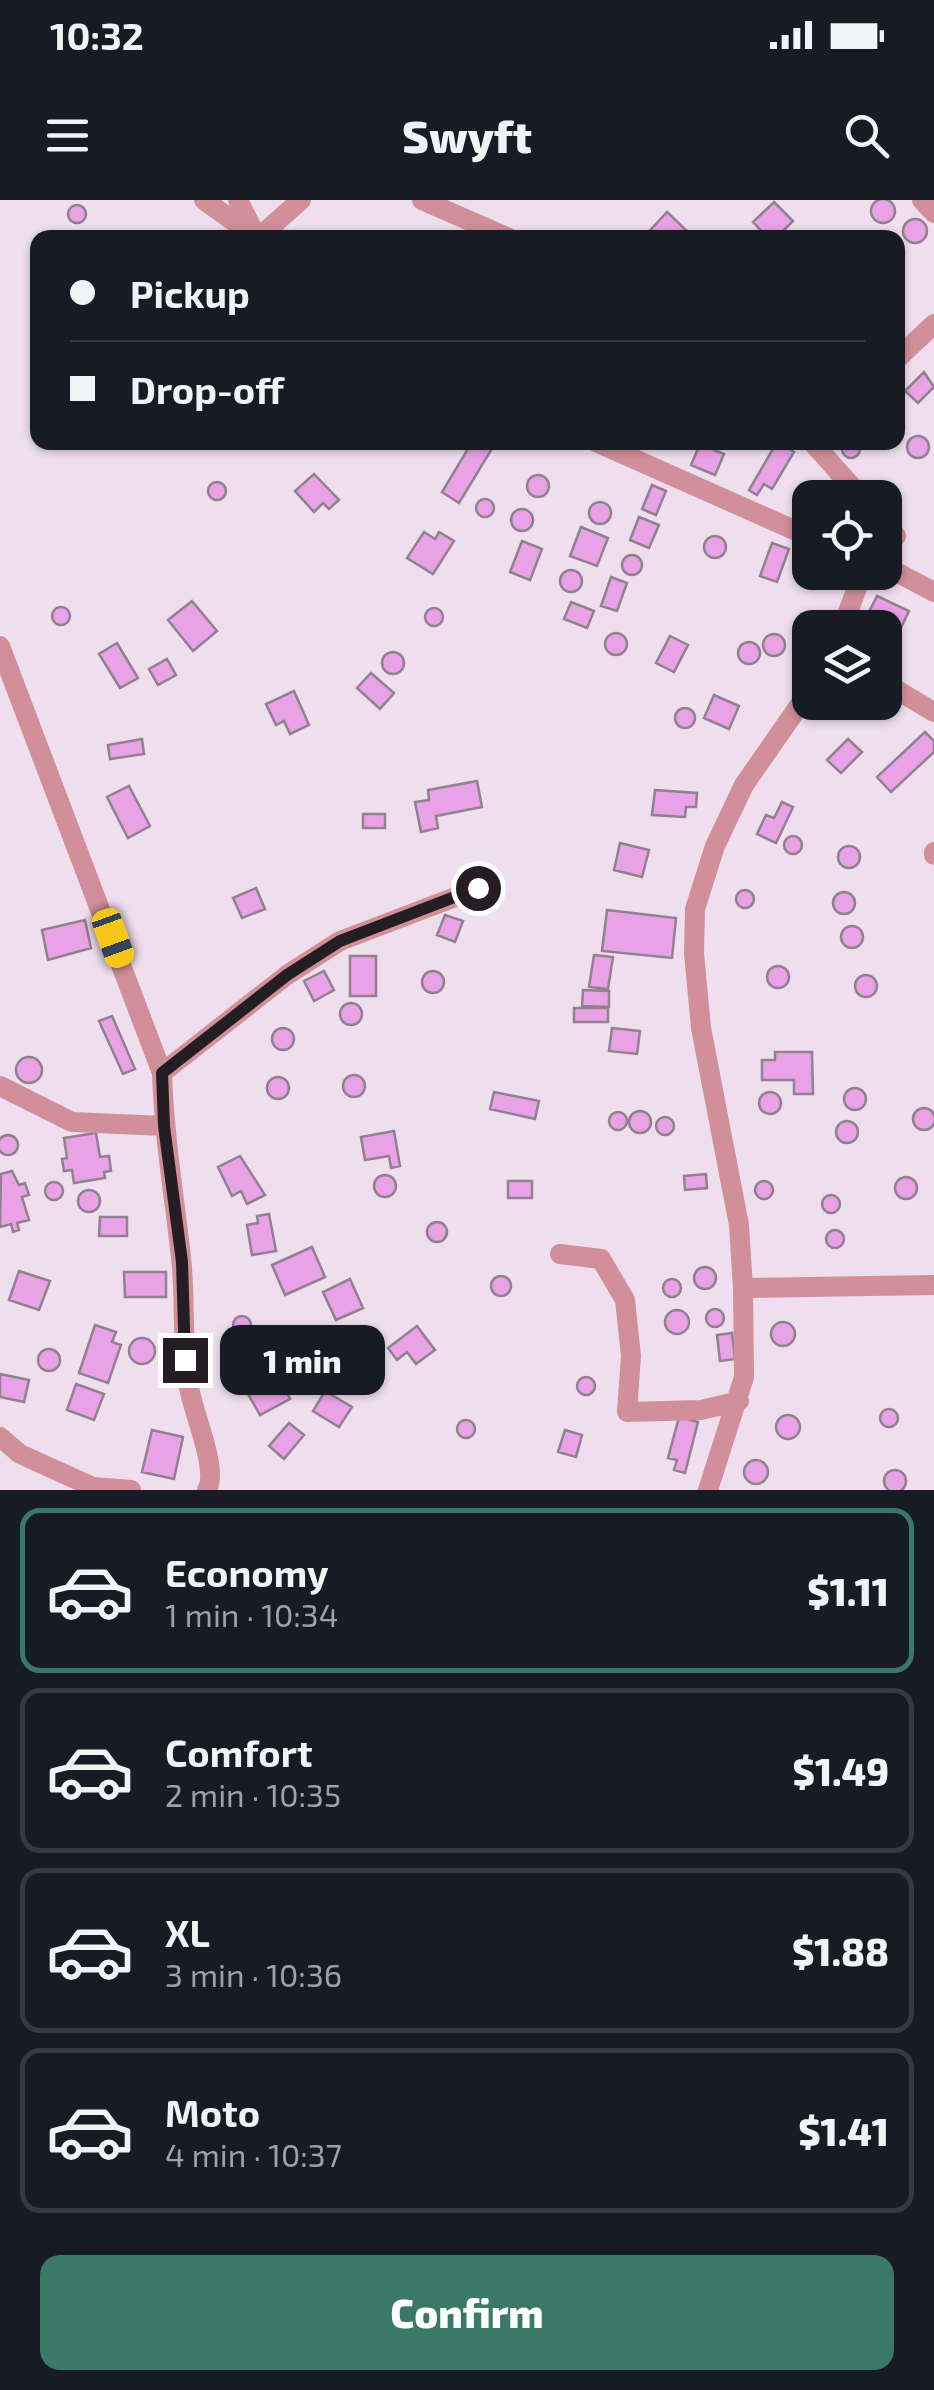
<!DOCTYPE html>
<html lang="en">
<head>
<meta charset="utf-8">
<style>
	:root { --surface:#171b24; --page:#242831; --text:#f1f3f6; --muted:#9ea1a6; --line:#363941; --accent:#3a7968 }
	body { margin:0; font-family:"Exo 2",sans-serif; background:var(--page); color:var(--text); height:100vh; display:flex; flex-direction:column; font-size:38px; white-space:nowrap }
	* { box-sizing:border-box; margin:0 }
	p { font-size:32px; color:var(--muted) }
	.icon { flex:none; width:55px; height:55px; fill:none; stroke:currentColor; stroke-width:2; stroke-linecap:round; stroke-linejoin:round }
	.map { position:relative; height:1290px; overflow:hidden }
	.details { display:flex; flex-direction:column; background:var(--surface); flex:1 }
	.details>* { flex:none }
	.banner { position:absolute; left:30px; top:30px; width:875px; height:220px; border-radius:20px; box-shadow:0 2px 8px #0004; display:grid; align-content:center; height:220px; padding:0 40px; background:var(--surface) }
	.buttons { position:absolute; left:792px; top:280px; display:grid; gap:20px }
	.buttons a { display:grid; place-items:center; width:110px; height:110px; border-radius:20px; background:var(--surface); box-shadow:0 2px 8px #0004; font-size:50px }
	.end { position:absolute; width:45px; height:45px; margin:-22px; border:12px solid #241e24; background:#fff; box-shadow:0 0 0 5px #fff }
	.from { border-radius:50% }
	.bubble { position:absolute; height:70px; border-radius:20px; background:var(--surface); box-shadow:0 2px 8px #0004; font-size:32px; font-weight:800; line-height:70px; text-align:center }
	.car { position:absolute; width:30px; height:60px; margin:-30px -15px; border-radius:12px; box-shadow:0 0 8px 2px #0007; background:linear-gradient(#f5c518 24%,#345 0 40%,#f5c518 0 76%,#345 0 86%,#f5c518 0) }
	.banner b { display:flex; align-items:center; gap:35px; height:95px; font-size:38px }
	.banner b+b { border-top:2px solid var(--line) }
	.banner i { width:25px; height:25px; background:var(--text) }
	ul { padding:18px 0 0; list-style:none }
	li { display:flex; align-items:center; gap:30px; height:165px; margin:0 20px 15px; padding:0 20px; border:5px solid var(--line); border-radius:20px }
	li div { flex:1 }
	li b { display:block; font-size:38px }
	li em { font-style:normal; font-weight:800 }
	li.on { border-color:var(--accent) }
	li>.icon { width:90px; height:90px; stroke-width:1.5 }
	.button { display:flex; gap:20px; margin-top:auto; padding:20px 40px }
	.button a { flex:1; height:115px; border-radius:20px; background:var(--accent); color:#fff; font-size:40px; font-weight:800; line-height:115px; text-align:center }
	.status { display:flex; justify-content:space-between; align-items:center; height:70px; padding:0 50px; background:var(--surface); direction:ltr }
	.status svg { height:28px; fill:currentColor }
	header { display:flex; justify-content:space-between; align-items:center; height:130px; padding:0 40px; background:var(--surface); font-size:45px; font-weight:800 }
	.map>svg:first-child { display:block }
	.building { fill:#eaa2e6; stroke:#90818f; stroke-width:2.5 }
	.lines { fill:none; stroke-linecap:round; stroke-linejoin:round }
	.minor { stroke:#d18f99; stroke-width:20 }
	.route { stroke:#241e24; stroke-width:12 }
</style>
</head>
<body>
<div class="status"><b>10:32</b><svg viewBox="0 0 49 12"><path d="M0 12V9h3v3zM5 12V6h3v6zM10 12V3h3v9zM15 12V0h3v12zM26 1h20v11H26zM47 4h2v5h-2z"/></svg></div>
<header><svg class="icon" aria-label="menu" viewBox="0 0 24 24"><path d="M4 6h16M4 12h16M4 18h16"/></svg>Swyft<svg class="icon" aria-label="search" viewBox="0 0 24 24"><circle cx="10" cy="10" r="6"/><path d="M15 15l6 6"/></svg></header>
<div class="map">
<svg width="934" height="1290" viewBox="0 0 934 1290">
	<rect width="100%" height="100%" fill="#efdfee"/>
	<path class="building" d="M871 11a12 12 0 1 1 24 0a12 12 0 1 1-24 0Z
		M774 2 793 21 776 38H768L753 22Z
		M68 14a9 9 0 1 1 18 0a9 9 0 1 1-18 0Z
		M667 12 686 30 679 38H643Z
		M903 31a12 12 0 1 1 24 0a12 12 0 1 1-24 0Z
		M924 172 934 187 918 203 905 191Z
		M907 247a11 11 0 1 1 22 0a11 11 0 1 1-22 0Z
		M842 249a9 9 0 1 1 18 0a9 9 0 1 1-18 0Z
		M472 242H496L459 303 442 292Z
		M777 242 794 252 772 289 764 284 757 295 749 290Z
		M700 244 724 254 715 275 691 265Z
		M314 274 339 300 329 309 323 303 314 312 295 291Z
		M527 286a11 11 0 1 1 22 0a11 11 0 1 1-22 0Z
		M208 291a9 9 0 1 1 18 0a9 9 0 1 1-18 0Z
		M652 285 666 291 656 315 642 309Z
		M476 308a9 9 0 1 1 18 0a9 9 0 1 1-18 0Z
		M589 313a11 11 0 1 1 22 0a11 11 0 1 1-22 0Z
		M511 320a11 11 0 1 1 22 0a11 11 0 1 1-22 0Z
		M639 317 659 325 649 348 630 340Z
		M581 327 608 338 597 366 570 356Z
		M424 332 435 339 439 332 454 341 433 374 407 358Z
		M704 347a11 11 0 1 1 22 0a11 11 0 1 1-22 0Z
		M522 341 542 349 530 380 510 372Z
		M772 343 789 349 777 382 760 376Z
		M622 365a10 10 0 1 1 20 0a10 10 0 1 1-20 0Z
		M560 381a11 11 0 1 1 22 0a11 11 0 1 1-22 0Z
		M611 377 627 383 617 411 601 406Z
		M877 396 909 411 896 438 885 432V428L864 422Z
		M192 401 217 431 193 451 168 420Z
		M571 402 594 411 587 428 564 419Z
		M52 416a9 9 0 1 1 18 0a9 9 0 1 1-18 0Z
		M425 417a9 9 0 1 1 18 0a9 9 0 1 1-18 0Z
		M605 444a11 11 0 1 1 22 0a11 11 0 1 1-22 0Z
		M763 445a11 11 0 1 1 22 0a11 11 0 1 1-22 0Z
		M670 436 688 445 674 472 656 463Z
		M738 453a11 11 0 1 1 22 0a11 11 0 1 1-22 0Z
		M117 443 138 478 120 488 99 454Z
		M382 463a11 11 0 1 1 22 0a11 11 0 1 1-22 0Z
		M167 459 176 475 158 485 149 469Z
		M371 473 394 493 380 509 357 488Z
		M294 491 309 525 290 534 284 521 276 525 266 504Z
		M714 495 739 506 729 529 704 518Z
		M675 518a10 10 0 1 1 20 0a10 10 0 1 1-20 0Z
		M925 532 934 541V552L891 592 877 577Z
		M142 539 144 554 110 559 108 545Z
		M848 539 862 552 841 573 827 560Z
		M477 581 482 607 436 616 438 628 421 632 415 602 429 600 428 590Z
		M129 586 150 626 128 638 107 597Z
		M655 590 697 593 696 607H686L685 617 652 615Z
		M782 602 793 607 776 643 757 634 766 615 774 618Z
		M363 614H385V628H363Z
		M784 645a9 9 0 1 1 18 0a9 9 0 1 1-18 0Z
		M620 643 649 650 642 677 614 670Z
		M838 657a11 11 0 1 1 22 0a11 11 0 1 1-22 0Z
		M256 688 265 709 242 718 233 698Z
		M736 699a9 9 0 1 1 18 0a9 9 0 1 1-18 0Z
		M833 703a11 11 0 1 1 22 0a11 11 0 1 1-22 0Z
		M607 710 676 718 672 758 602 751Z
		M445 715 463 721 455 742 437 735Z
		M85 720 91 748 48 760 42 730Z
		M841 737a11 11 0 1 1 22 0a11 11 0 1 1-22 0Z
		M594 755 613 757 608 789 589 787Z
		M350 756H376V796H350Z
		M767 777a11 11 0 1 1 22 0a11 11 0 1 1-22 0Z
		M324 771 334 790 314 801 304 781Z
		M422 782a11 11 0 1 1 22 0a11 11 0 1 1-22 0Z
		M855 786a11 11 0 1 1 22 0a11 11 0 1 1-22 0Z
		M583 790 609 791V807L582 806Z
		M340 814a11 11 0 1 1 22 0a11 11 0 1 1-22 0Z
		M574 808H608V822H574Z
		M112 816 135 869 123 874 99 821Z
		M612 828 640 831 637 854 609 851Z
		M272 839a11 11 0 1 1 22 0a11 11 0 1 1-22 0Z
		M775 852H812L813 894H794V880H762V860H775Z
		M16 870a13 13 0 1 1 26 0a13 13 0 1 1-26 0Z
		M343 886a11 11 0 1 1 22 0a11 11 0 1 1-22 0Z
		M267 888a11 11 0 1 1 22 0a11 11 0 1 1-22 0Z
		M844 899a11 11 0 1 1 22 0a11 11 0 1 1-22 0Z
		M494 892 539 901 535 919 490 909Z
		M759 903a11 11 0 1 1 22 0a11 11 0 1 1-22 0Z
		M913 919a11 11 0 1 1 22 0a11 11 0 1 1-22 0Z
		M629 922a11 11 0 1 1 22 0a11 11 0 1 1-22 0Z
		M609 921a9 9 0 1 1 18 0a9 9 0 1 1-18 0Z
		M656 926a9 9 0 1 1 18 0a9 9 0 1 1-18 0Z
		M836 932a11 11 0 1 1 22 0a11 11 0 1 1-22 0Z
		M394 931 400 966 391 968 389 956 365 960 361 937Z
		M96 933 100 957 109 956 111 971 104 972 105 978 74 983 72 970 64 971 62 959 67 958 64 938Z
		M-2 945a10 10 0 1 1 20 0a10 10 0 1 1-20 0Z
		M240 956 265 995 247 1004 241 991 232 996 218 967Z
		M12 971 19 985 25 983 29 995 22 997 29 1020 17 1023 19 1030 13 1032 11 1024 0 1027 1 974Z
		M706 974 707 988 685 990 684 976Z
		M374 986a11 11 0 1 1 22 0a11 11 0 1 1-22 0Z
		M895 988a11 11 0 1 1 22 0a11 11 0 1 1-22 0Z
		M755 990a9 9 0 1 1 18 0a9 9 0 1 1-18 0Z
		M508 981H532V998H508Z
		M45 991a9 9 0 1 1 18 0a9 9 0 1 1-18 0Z
		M78 1001a11 11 0 1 1 22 0a11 11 0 1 1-22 0Z
		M822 1004a9 9 0 1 1 18 0a9 9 0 1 1-18 0Z
		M269 1014 276 1051 252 1055 247 1025 258 1023 257 1016Z
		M100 1017H127V1036H99Z
		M427 1032a10 10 0 1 1 20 0a10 10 0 1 1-20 0Z
		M826 1039a9 9 0 1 1 18 0a9 9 0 1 1-18 0Z
		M312 1047 325 1077 285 1095 272 1065Z
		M694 1078a11 11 0 1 1 22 0a11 11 0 1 1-22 0Z
		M19 1071 50 1081 39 1110 9 1100Z
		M124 1072H166V1097H125Z
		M491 1086a10 10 0 1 1 20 0a10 10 0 1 1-20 0Z
		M663 1088a9 9 0 1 1 18 0a9 9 0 1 1-18 0Z
		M350 1079 363 1108 336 1120 323 1092Z
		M706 1118a9 9 0 1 1 18 0a9 9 0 1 1-18 0Z
		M665 1122a12 12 0 1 1 24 0a12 12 0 1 1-24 0Z
		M233 1125a9 9 0 1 1 18 0a9 9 0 1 1-18 0Z
		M771 1134a12 12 0 1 1 24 0a12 12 0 1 1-24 0Z
		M95 1125 116 1132 112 1142 121 1145 108 1183 79 1173Z
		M417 1126 435 1150 416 1164 407 1152 397 1160 388 1148Z
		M732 1133 735 1159 720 1161 717 1135Z
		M129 1151a13 13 0 1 1 26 0a13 13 0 1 1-26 0Z
		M38 1160a11 11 0 1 1 22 0a11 11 0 1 1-22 0Z
		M271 1163 290 1199 260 1215 240 1180Z
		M0 1174 29 1180 24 1202 0 1197Z
		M577 1186a9 9 0 1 1 18 0a9 9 0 1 1-18 0Z
		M76 1184 104 1194 94 1220 67 1210Z
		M325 1191 352 1207 339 1227 313 1211Z
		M880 1218a9 9 0 1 1 18 0a9 9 0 1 1-18 0Z
		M776 1227a12 12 0 1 1 24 0a12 12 0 1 1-24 0Z
		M679 1217 698 1222 685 1273 674 1270 677 1260 668 1258Z
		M457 1229a9 9 0 1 1 18 0a9 9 0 1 1-18 0Z
		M289 1223 304 1235 284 1259 269 1246Z
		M152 1230 183 1237 174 1279 142 1272Z
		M565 1230 582 1235 576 1257 558 1252Z
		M744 1272a12 12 0 1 1 24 0a12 12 0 1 1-24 0Z
		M884 1281a11 11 0 1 1 22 0a11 11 0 1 1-22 0Z"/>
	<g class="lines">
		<path class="minor" d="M204 0 257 38
			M238 0 255 34
			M422 0 509 38
			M922 0 934 13
			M258 38 301 0
			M898 158 934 124
			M596 242 810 337
			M812 242 862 298
			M885 323 896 336 885 344
			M885 366 934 392
			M842 428 863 372
			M0 446 162 873C164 935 174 995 181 1057 186 1100 181 1144 189 1187 193 1213 219 1270 207 1290
			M885 483 934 512
			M934 652V655
			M162 873 287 775 340 741 479 688
			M0 886 72 922 164 926
			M560 1054 601 1059 625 1100 631 1156 627 1212 701 1210 739 1201
			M743 1088 934 1085
			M0 1237 20 1254 93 1287 131 1290
			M708 1290 744 1177 743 1088 739 1025 701 828 694 753 695 709 715 646 744 585 810 490"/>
	</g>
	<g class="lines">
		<path class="route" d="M185 1160 182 1062 164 926 162 873 287 775 340 741 478 688"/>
	</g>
</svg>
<div class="buttons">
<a><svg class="icon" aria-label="locate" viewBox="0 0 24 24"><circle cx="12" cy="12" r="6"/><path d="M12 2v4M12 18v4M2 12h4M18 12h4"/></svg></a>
<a><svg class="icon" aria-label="layers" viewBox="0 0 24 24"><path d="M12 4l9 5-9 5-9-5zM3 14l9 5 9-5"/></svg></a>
</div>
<i class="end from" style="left:478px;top:688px"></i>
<i class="end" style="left:185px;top:1160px"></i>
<div class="bubble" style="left:220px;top:1125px;width:165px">1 min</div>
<i class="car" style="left:113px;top:738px;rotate:160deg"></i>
<div class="banner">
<b><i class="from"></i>Pickup</b>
<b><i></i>Drop-off</b>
</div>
</div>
<section class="details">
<ul>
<li class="on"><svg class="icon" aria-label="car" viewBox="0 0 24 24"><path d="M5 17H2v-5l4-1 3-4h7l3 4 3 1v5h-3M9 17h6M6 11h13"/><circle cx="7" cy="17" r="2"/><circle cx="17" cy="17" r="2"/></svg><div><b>Economy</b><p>1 min · 10:34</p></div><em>$1.11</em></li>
<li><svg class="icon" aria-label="car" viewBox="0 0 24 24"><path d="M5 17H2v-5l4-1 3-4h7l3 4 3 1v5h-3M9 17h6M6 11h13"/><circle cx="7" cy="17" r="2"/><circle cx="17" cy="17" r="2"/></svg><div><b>Comfort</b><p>2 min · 10:35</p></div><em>$1.49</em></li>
<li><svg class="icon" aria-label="car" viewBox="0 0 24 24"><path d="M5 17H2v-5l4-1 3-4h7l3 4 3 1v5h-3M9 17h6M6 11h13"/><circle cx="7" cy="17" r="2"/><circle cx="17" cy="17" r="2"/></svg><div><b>XL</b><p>3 min · 10:36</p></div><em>$1.88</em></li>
<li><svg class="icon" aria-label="car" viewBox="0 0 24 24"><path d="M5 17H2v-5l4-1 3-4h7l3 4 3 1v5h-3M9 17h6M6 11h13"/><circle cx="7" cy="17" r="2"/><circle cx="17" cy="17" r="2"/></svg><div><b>Moto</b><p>4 min · 10:37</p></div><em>$1.41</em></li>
</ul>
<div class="button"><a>Confirm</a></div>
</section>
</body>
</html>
